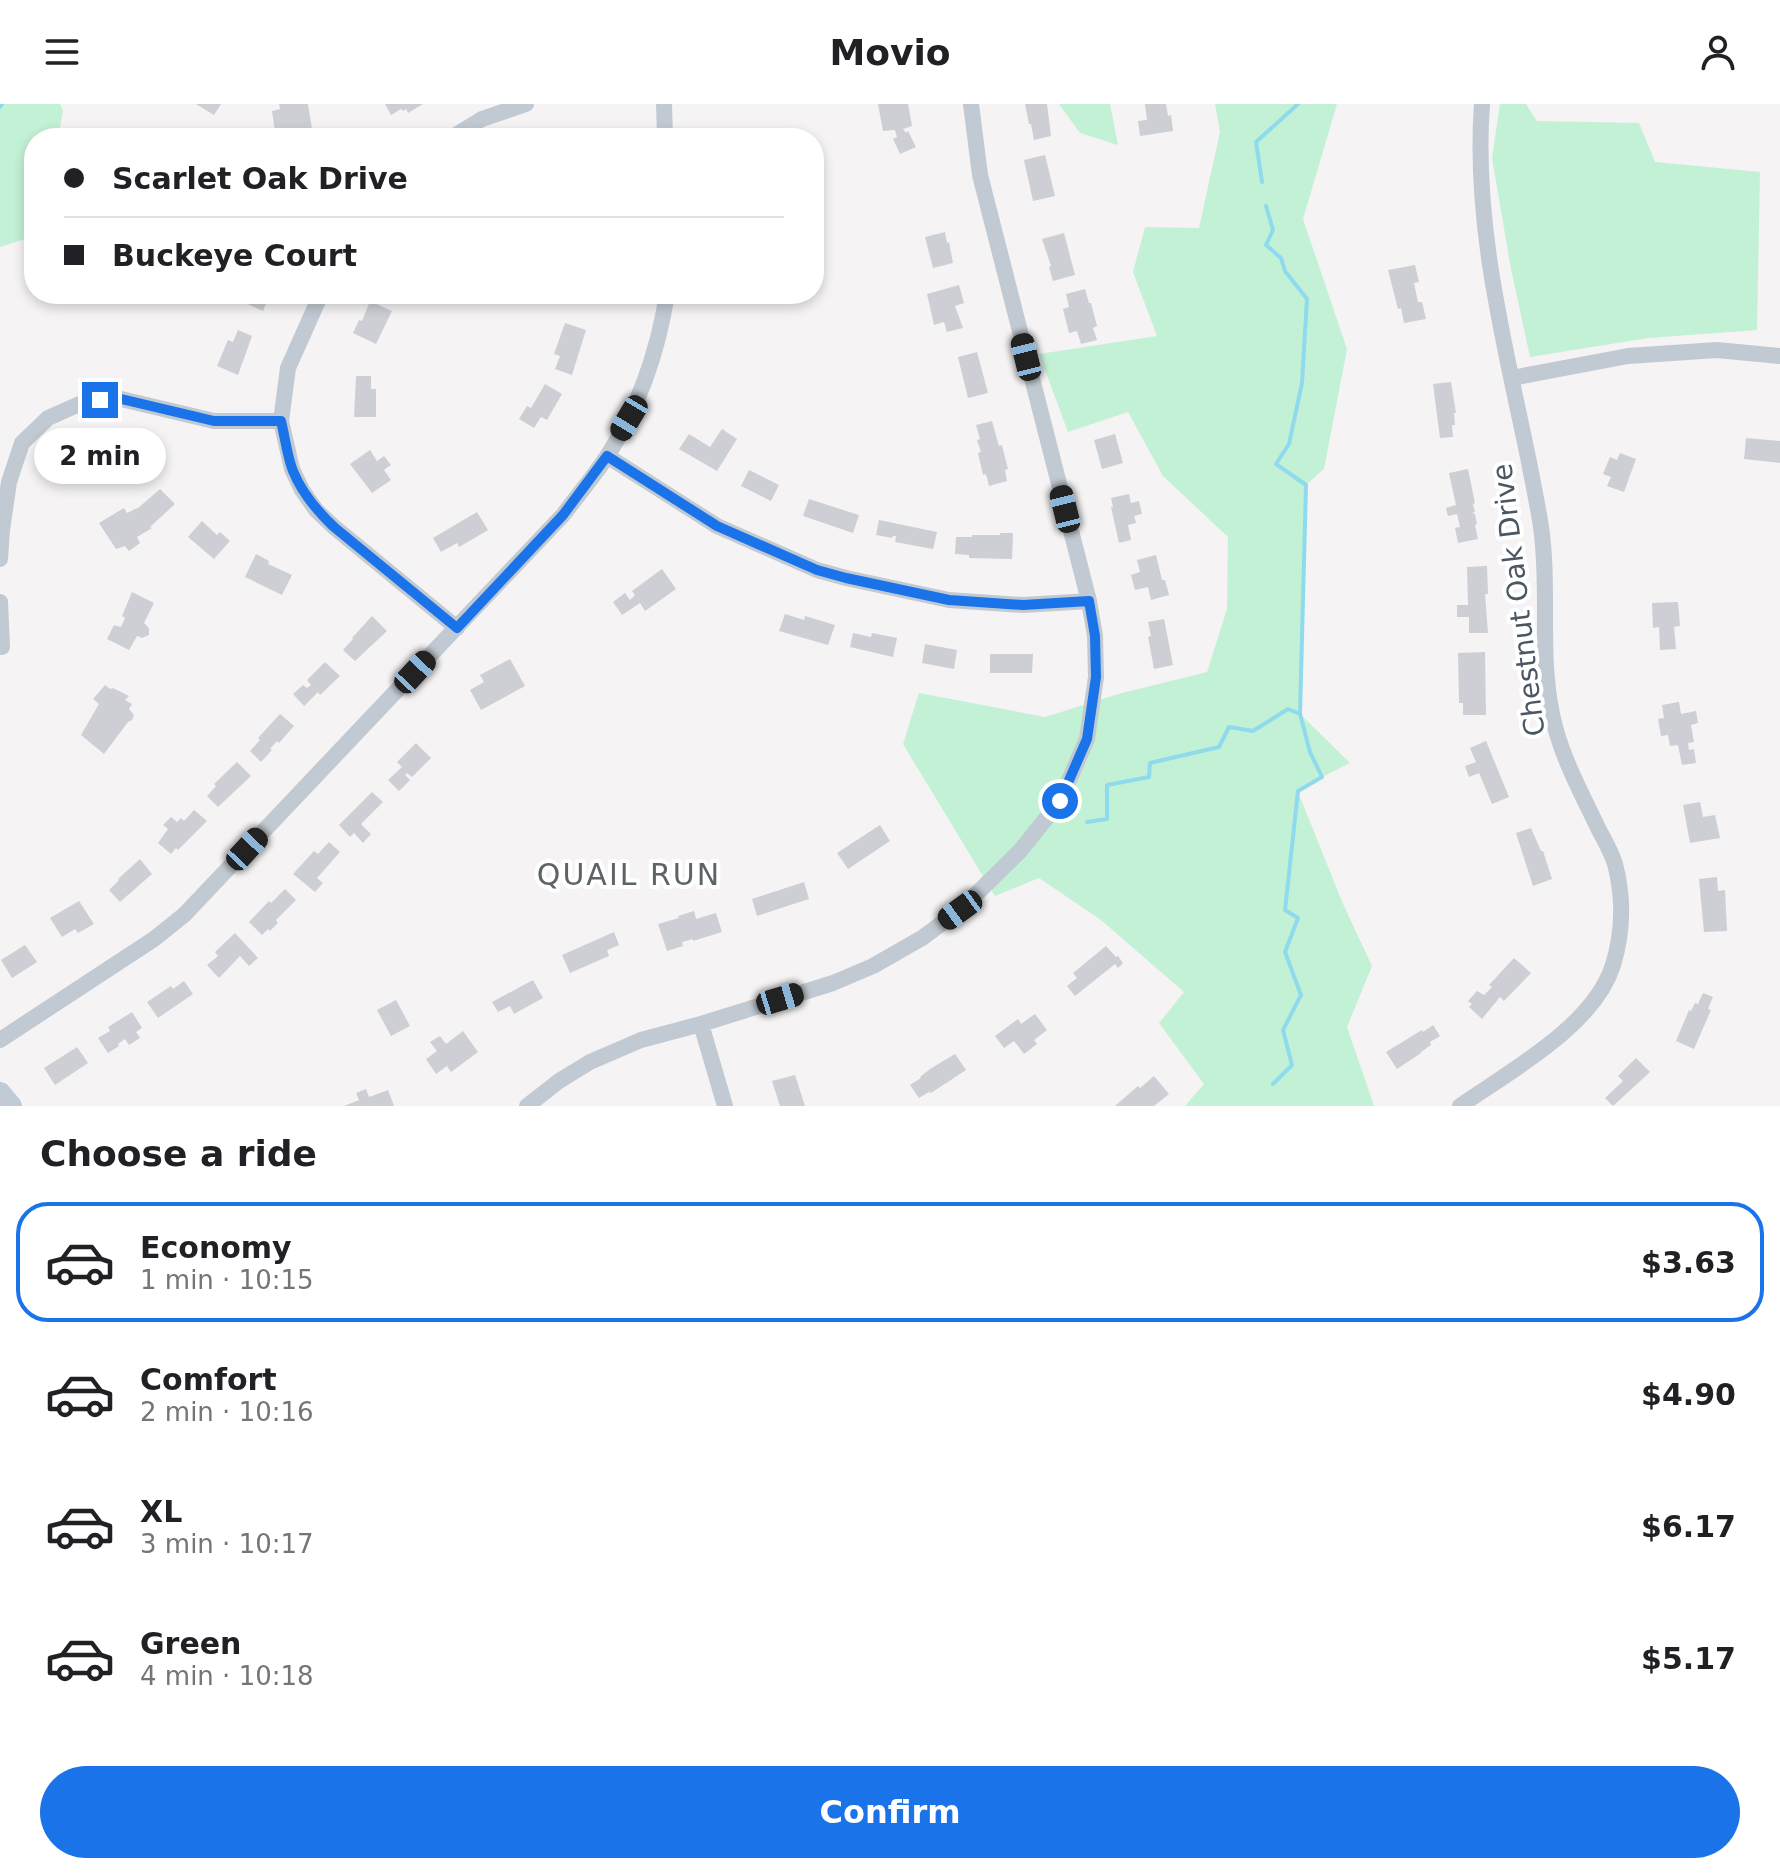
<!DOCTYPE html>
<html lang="en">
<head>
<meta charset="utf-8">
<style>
	:root { --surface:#fff; --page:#f6f6f6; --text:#202124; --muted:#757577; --line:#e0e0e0; --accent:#1a73e8 }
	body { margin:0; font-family:"DejaVu Sans",sans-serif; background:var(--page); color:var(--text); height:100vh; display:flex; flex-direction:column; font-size:30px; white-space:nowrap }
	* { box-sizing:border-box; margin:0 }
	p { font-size:26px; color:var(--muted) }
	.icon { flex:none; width:44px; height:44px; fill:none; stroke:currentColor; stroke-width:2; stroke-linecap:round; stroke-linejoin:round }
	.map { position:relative; height:1002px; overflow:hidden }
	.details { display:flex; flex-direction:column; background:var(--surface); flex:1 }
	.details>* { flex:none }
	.banner { position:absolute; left:24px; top:24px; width:800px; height:176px; border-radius:32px; box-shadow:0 4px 12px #0003; display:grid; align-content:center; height:176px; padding:0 40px; background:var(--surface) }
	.end { position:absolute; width:36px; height:36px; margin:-18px; border:10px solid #1a73e8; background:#fff; box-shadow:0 0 0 4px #fff }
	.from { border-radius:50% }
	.bubble { position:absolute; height:56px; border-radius:28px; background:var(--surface); box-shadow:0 4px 12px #0003; font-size:26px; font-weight:700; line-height:56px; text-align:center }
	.car { position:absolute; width:24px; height:48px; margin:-24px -12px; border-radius:10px; box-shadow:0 0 6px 2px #0007; background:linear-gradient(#222 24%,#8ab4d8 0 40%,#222 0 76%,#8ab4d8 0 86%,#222 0) }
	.banner b { display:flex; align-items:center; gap:28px; height:76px; font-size:30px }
	.banner b+b { border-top:2px solid var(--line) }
	.banner i { width:20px; height:20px; background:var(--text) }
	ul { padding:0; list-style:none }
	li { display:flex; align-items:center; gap:24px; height:120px; margin:0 16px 12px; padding:0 24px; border:4px solid transparent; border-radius:32px }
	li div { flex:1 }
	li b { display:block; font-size:30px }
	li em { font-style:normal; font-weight:700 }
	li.current { border-color:var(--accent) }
	li>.icon { width:72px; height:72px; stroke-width:1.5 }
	h2 { padding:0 40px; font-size:36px; line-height:96px }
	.button { display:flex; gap:16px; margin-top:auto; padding:16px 40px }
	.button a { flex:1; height:92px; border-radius:48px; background:var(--accent); color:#fff; font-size:32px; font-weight:700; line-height:92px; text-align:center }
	header { display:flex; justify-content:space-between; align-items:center; height:104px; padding:0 40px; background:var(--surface); font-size:36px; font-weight:700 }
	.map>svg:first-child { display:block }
	.green { fill:#c3f1d5 }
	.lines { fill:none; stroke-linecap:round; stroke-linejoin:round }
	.stream { stroke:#90daee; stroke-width:4 }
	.building { fill:#cdcfd5 }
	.street { stroke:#c1cad2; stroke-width:16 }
	.secondary { stroke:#c1cbd6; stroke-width:22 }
	.route { stroke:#1a73e8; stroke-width:10 }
	.labels { text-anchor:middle; stroke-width:8; stroke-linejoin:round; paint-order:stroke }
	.street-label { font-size:28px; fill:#4a5661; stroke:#fff }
	.neighbourhood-label { font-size:30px; letter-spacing:2px; fill:#5f6368; stroke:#fff }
</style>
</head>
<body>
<header><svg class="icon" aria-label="menu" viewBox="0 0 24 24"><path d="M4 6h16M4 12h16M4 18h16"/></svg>Movio<svg class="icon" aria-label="person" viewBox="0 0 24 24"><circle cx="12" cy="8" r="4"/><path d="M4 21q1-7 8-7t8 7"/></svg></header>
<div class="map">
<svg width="1780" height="1002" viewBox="0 0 1780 1002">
	<rect width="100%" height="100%" fill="#f5f3f3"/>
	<path class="green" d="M0 0H60L63 7 58 34H34V132L0 143Z
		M1059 0H1110L1118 41 1080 29Z
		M1215 0H1337L1303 115 1347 245 1324 365 1306 381 1300 610 1350 659 1322 673 1298 688 1343 800 1372 862 1347 923 1374 1002H1185L1204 980 1159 919 1184 888 1101 816 1039 774 995 792 903 640 919 589 1045 613 1122 589 1207 568 1227 505 1228 433 1163 372 1128 308 1068 328 1039 250 1157 232 1133 168 1145 123 1199 124 1220 28Z
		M1500 0H1526L1537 17 1639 19 1655 58 1760 68 1757 226 1648 234 1530 253 1511 165 1492 54Z"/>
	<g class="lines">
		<path class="stream" d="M0 3 2 0
			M1262 78 1256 38 1298 0
			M1266 102 1273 126 1266 141 1281 154 1285 167 1307 195 1302 279 1289 340 1276 360 1306 381 1300 610 1310 648 1322 673 1298 687 1285 806 1298 814 1285 848 1301 891 1283 926 1292 961 1273 980
			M1087 718 1107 715V681L1149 673 1150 659 1219 643 1229 623 1253 627 1288 605 1300 610"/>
	</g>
	<path class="building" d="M196 0H221L214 11Z
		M279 0H308L312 25 296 27 295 24 275 28 272 7 280 5Z
		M385 0H423L408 9 406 5 403 7 401 5 391 11Z
		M878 0H908L912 22 903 25 906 29 908 27 916 43 900 50 893 35 897 33 895 26 883 27Z
		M1025 0H1047L1051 32 1034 36 1031 20H1029Z
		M1145 0H1166L1168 12 1171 11 1173 27 1140 32 1138 17 1147 16Z
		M1045 51 1055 92 1033 97 1024 56Z
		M945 128 947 139 949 138 953 159 933 164 925 133Z
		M1064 129 1075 171 1053 177 1049 163 1051 162 1042 135Z
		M1415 161 1419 178 1414 179 1418 198H1422L1426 215 1404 219 1401 204 1398 205 1388 166Z
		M959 181 964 199 955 202 963 224 947 228 944 218 934 221 927 190Z
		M1085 185 1089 199H1091L1097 222 1093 224 1097 236 1081 240 1077 227 1069 229 1063 205 1069 203 1066 190Z
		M247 190H270L263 207 243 198Z
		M370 197 392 207 376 240 353 229 359 216 362 217Z
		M565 219 586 226 572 271 555 265 560 252 554 250Z
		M238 226 252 232 238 271 217 262 228 236 233 238Z
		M977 248 988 289 968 294 958 253Z
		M356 272H371V285H376V313H354Z
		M1451 278 1456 309H1454L1455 321H1452L1453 333 1440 334 1433 280Z
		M545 280 562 290 547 316 541 313 534 324 519 315 527 302 531 304Z
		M992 317 999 342 1002 341 1008 365 1005 366 1007 377 989 382 986 370 983 371 978 349 981 348 977 336 980 335 976 321Z
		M722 325 737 335 717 367 679 345 689 330 710 343Z
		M1115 330 1123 359 1102 365 1094 336Z
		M1746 334 1780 337V359L1744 355Z
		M370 346 377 357 384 352 391 361 384 366 391 376 372 389 350 360Z
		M1620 349 1636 355 1624 388 1607 382 1611 373 1603 370 1610 353 1617 356Z
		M1468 365 1475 399 1473 400 1475 408 1472 409 1475 410 1477 420 1475 421 1478 435 1458 439 1455 424 1460 423 1457 410 1448 412 1446 404 1456 401 1449 369Z
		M749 366 779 381 771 397 741 382Z
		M160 385 175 400 150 423 152 424 137 433 140 439 129 447 125 442 116 445 99 419 124 404 127 409 137 404V405Z
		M1129 390 1131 399 1139 397 1142 410 1134 412 1136 419 1128 421 1131 436 1119 439 1111 403H1113L1111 394Z
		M809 395 859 411 853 429 803 412Z
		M477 408 488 426 459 443 457 439 441 448 433 434Z
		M879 416 937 428 933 445 895 438 896 432H893L892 434 876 431Z
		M202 417 217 431 220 428 230 437 214 455 188 433Z
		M1000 429H1013L1012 455 969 454V451L955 450 956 433H972V431H1000Z
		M256 450 269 457 268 460 292 471 282 491 245 473Z
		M1156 451 1162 476H1165L1169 491 1151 496 1148 483 1135 486 1131 471 1140 468 1137 456Z
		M1487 462 1488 490H1485L1488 529H1469V513H1457V501H1468L1467 463Z
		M662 465 676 485 645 507 640 499 622 511 613 498 625 489 630 496 635 491 632 487Z
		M132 488 154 499 144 519 149 524V531L142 534 137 532 129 546 107 535 114 521 121 523 125 514 122 512Z
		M1678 498 1680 522 1674 523 1676 545 1660 546 1659 523 1653 524 1652 499Z
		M785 510 804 516 805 512 835 521 828 541 779 527Z
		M372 512 387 527 355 557 343 546 353 535 352 534Z
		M1164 515 1173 561 1154 565 1148 533 1151 532 1148 518Z
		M853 529 871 533 872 529 897 534 893 553 850 543Z
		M925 540 957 546 954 565 922 559Z
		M1485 548 1486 611H1463V599H1459L1458 549Z
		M990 550H1033L1032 569H990Z
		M510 555 525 582 481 606 470 586 484 578 480 571Z
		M325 558 340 572 320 591 318 588 304 602 293 590 303 581 307 584 311 581 307 576Z
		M105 581 110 585 113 584 129 592 125 596 132 600 129 605 134 611 132 616 128 618 104 650 81 631 99 600 93 595Z
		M1679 598 1681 610 1696 607 1698 619 1691 621 1694 638 1688 639 1689 646 1694 645 1696 659 1682 661 1678 641 1670 642 1668 631 1661 632 1658 615 1664 614 1662 601Z
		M280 610 294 622 279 639 277 637 270 645 272 646 261 658 250 647 260 636 258 634Z
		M1486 637 1509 693 1492 700 1479 669 1469 673 1465 662 1476 658 1470 644Z
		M416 639 431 654 412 673 407 669 405 671 410 676 399 687 388 676 402 663 397 658Z
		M237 658 251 672 218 703 207 692 216 682 214 680Z
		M372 688 383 698 361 720 371 730 363 739 354 729 350 733 339 721Z
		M1700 698 1703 713 1715 711 1720 734 1690 739 1683 701Z
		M194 706 207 717 178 746 176 744 171 750 158 739 168 725 163 721 171 713 177 718 181 714 184 717Z
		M880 721 890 737 848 765 837 749Z
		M1531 724 1541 747H1543L1552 775 1533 782 1516 729Z
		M329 738 340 748 317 774 323 779 315 788 293 770 314 747 318 750Z
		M140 755 152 770 120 798 109 786 119 776 118 775Z
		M1717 773 1718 787 1725 786 1727 827 1704 828 1699 775Z
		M804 778 809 795 757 812 752 795Z
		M285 785 296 796 276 816 278 819 270 827 268 825 262 831 249 818 269 797 271 799Z
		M79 797 94 820 78 829 75 825 62 833 50 814Z
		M694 807 696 815 716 809 722 828 693 837V835L682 838 683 842 667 847 658 820 679 814 678 812Z
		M614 828 619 841 607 846 609 852 570 869 562 851Z
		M235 829 258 854 249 862 240 852 219 874 207 861 218 852 215 848Z
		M25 841 37 858 12 874 1 856Z
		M1106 842 1116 853 1118 852 1123 859 1118 864 1115 860 1075 892 1067 882 1077 874 1073 869Z
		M1514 854 1531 869 1504 897 1500 893 1482 915 1469 903 1472 900 1468 897 1477 887 1484 891 1492 883 1489 881Z
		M533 876 543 894 514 910 510 902 498 908 492 898Z
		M184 877 193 890 158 914 147 898 171 882 173 885Z
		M1703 889 1713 893 1708 905 1711 906 1694 945 1676 937 1689 906 1691 907 1695 899 1698 900Z
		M396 896 410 922 391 932 377 906Z
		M132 908 142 924 136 928 140 934 129 941 125 935 118 940 119 942 108 949 98 934 110 927 108 923Z
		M1035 910 1047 926 1034 936 1037 940 1024 950 1014 937 1004 944 995 932 1018 915 1021 920Z
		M1433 921 1440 932 1430 938 1431 941 1421 948V949L1397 965 1386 948 1422 926 1423 928Z
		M463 927 478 948 451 968 447 962 436 970 426 955 437 947 430 938 440 932 446 940Z
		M77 943 88 959 55 981 44 964Z
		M955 950 966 966 931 989 929 988 919 994 910 981 921 974 920 973 930 965Z
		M1636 954 1650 968 1613 1002 1605 994 1623 977 1618 972Z
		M795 971 805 1002H780L772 977Z
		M1154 972 1169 990 1154 1002H1115L1138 982 1140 984Z
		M366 985 369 993 388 986 394 1002H344L359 996 356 989Z"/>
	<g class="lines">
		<path class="street" d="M664 0 665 34
			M451 34 482 15 526 0
			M321 190 288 264 281 317 292 365 302 386 316 406 334 423 457 524
			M1512 274 1628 252 1717 246 1780 252
			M607 352 717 422 817 466 846 474 949 496 1023 501 1089 497
			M0 455 2 426 9 378 22 339 48 314 84 298 117 294 214 317H281
			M0 498 2 543
			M701 920 725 1002
			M0 936 154 835 184 811 563 411C578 391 594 372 608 351 639 302 658 247 667 190
			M527 1002 559 977 590 958 641 936 701 920 833 879 873 862 922 834 960 806 1020 747 1060 697 1087 635 1096 573 1095 532 1089 497 980 71 971 0
			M1460 1002C1510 967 1594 922 1613 861 1623 828 1624 794 1615 760 1611 747 1603 734 1597 722 1580 686 1560 650 1552 610 1539 549 1550 485 1541 423 1538 402 1533 380 1529 358 1505 241 1473 121 1482 0"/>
		<path class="secondary" d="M0 989 11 1002"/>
	</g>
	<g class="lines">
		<path class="route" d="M100 296 117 294 214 317H281C285 333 287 352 293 367 302 389 317 407 334 423L457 524 563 411 607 352 717 422 817 466 846 474 949 496 1023 501 1089 497 1095 532 1096 573 1087 635 1060 697"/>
	</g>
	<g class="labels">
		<g class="street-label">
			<text transform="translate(1518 496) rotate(-97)" y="10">Chestnut Oak Drive</text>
		</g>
		<g class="neighbourhood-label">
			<text x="629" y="781">QUAIL RUN</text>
		</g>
	</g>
</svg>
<i class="end from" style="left:1060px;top:697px"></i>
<i class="end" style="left:100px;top:296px"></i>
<div class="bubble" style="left:34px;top:324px;width:132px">2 min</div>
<i class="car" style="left:1026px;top:253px;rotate:346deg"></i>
<i class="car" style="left:629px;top:314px;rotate:211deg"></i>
<i class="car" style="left:1065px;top:405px;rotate:346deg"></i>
<i class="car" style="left:415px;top:568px;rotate:43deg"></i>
<i class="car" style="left:247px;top:745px;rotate:43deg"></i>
<i class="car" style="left:960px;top:806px;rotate:234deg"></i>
<i class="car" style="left:780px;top:895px;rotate:73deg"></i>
<div class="banner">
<b><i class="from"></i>Scarlet Oak Drive</b>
<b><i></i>Buckeye Court</b>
</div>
</div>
<section class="details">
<h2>Choose a ride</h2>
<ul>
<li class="current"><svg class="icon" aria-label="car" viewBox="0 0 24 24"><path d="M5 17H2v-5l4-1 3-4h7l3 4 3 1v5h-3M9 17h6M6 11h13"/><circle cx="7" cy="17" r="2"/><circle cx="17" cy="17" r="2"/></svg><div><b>Economy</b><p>1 min · 10:15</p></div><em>$3.63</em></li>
<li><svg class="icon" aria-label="car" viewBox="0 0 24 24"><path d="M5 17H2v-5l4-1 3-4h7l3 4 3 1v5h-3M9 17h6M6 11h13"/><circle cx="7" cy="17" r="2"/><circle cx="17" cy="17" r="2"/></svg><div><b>Comfort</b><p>2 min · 10:16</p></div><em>$4.90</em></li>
<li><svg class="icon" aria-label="car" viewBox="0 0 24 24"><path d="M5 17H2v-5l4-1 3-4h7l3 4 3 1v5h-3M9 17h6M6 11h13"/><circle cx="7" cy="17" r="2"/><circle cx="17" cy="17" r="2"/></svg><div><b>XL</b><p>3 min · 10:17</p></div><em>$6.17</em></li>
<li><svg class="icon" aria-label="car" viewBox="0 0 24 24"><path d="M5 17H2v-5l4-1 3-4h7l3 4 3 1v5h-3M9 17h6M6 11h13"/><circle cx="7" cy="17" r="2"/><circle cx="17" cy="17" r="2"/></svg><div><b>Green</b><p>4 min · 10:18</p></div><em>$5.17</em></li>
</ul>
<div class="button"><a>Confirm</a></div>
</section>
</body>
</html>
